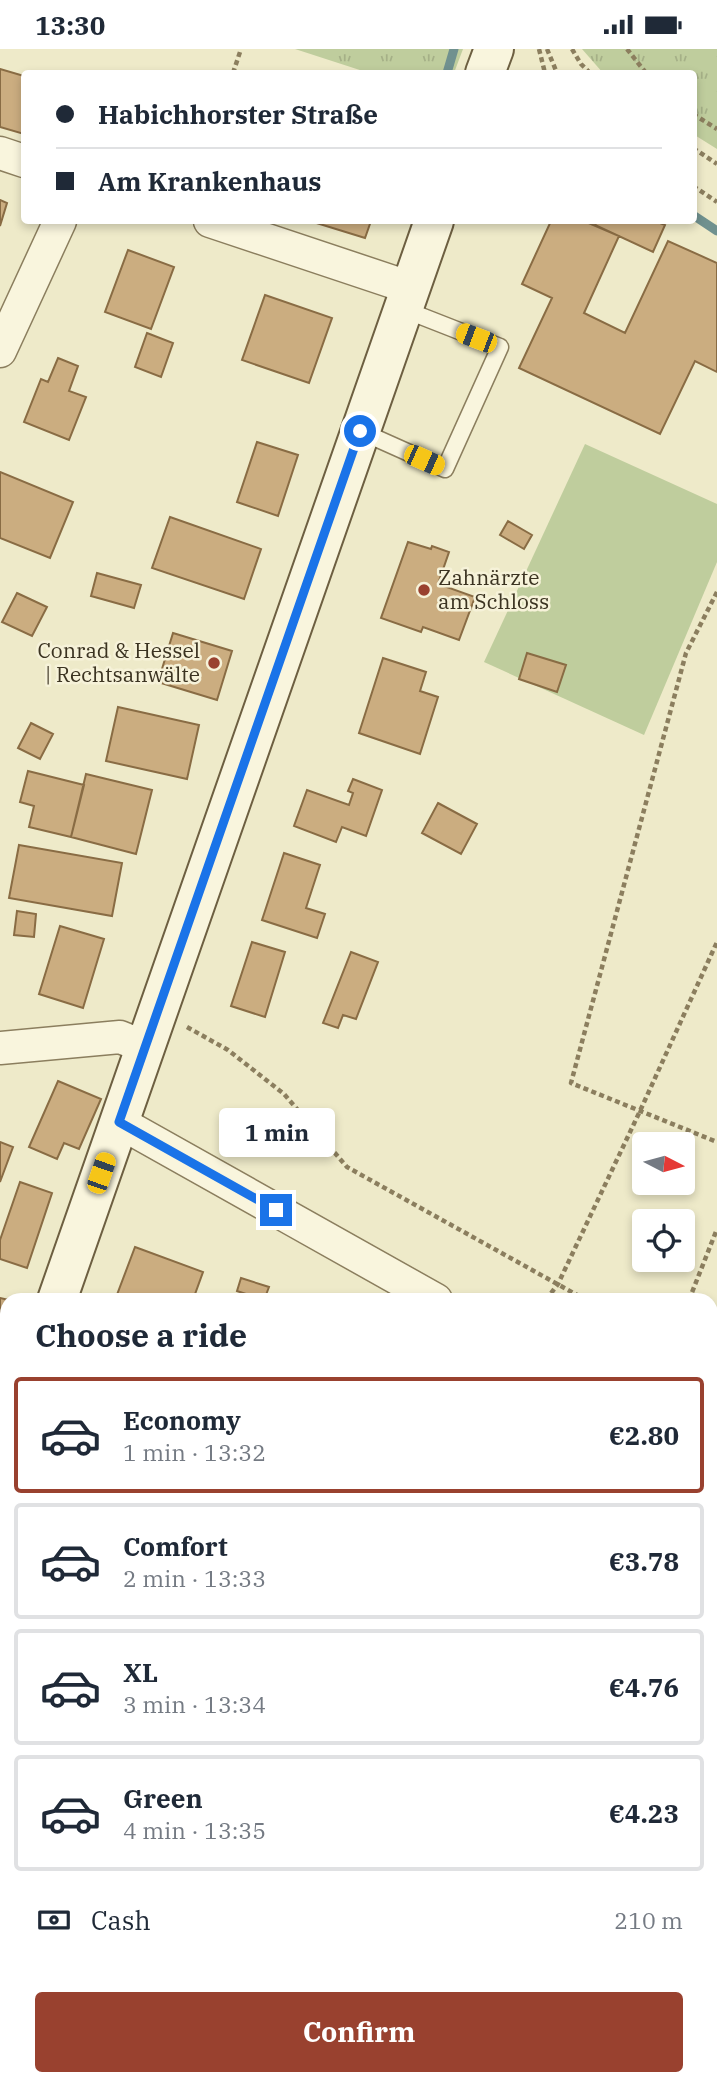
<!DOCTYPE html>
<html lang="en">
<head>
<meta charset="utf-8">
<style>
	:root { --surface:#fff; --page:#f6f6f7; --text:#1f2937; --muted:#747a83; --line:#e0e1e3; --accent:#99412f }
	body { margin:0; font-family:"IBM Plex Serif",serif; background:var(--page); color:var(--text); height:100vh; display:flex; flex-direction:column; font-size:26px; white-space:nowrap }
	* { box-sizing:border-box; margin:0 }
	p { font-size:23px; color:var(--muted) }
	.icon { flex:none; width:38px; height:38px; fill:none; stroke:currentColor; stroke-width:2; stroke-linecap:round; stroke-linejoin:round }
	.map { position:relative; flex:1; overflow:hidden }
	.side { position:absolute; left:0px; top:1244px; width:718px; height:793px; display:flex; flex-direction:column; background:var(--surface); border-radius:21px 21px 0 0; box-shadow:0 4px 10px #0003 }
	.side>* { flex:none }
	.top-card { position:absolute; left:21px; top:21px; width:676px; height:154px; border-radius:7px; box-shadow:0 4px 10px #0003; display:grid; align-content:center; height:154px; padding:0 35px; background:var(--surface) }
	.needle { width:46px; rotate:96deg }
	.controls { position:absolute; left:632px; top:1083px; display:grid; gap:14px }
	.controls a { display:grid; place-items:center; width:63px; height:63px; border-radius:7px; background:var(--surface); box-shadow:0 4px 10px #0003; font-size:35px }
	.end { position:absolute; width:32px; height:32px; margin:-16px; border:9px solid #1a73e8; background:#fff; box-shadow:0 0 0 4px #fff }
	.from { border-radius:50% }
	.bubble { position:absolute; height:49px; border-radius:7px; background:var(--surface); box-shadow:0 4px 10px #0003; font-size:23px; font-weight:800; line-height:49px; text-align:center }
	.car { position:absolute; width:21px; height:42px; margin:-21px -10px; border-radius:9px; box-shadow:0 0 5px 2px #0007; background:linear-gradient(#f5c518 24%,#345 0 40%,#f5c518 0 76%,#345 0 86%,#f5c518 0) }
	.top-card b { display:flex; align-items:center; gap:24px; height:66px; font-size:26px }
	.top-card b+b { border-top:2px solid var(--line) }
	.top-card i { width:18px; height:18px; background:var(--text) }
	ul { padding:0; list-style:none }
	li { display:flex; align-items:center; gap:21px; height:116px; margin:0 14px 10px; padding:0 21px; border:4px solid var(--line); border-radius:7px }
	li div { flex:1 }
	li b { display:block; font-size:26px }
	li em { font-style:normal; font-weight:800 }
	li.on { border-color:var(--accent) }
	li>.icon { width:63px; height:63px; stroke-width:1.5 }
	h2 { padding:0 35px; font-size:32px; line-height:84px }
	.pay { display:flex; align-items:center; gap:18px; height:77px; padding:0 35px; font-size:26px }
	.pay p { margin-inline-start:auto }
	.primary-button { display:flex; gap:14px; margin-top:auto; padding:14px 35px }
	.primary-button a { flex:1; height:80px; border-radius:7px; background:var(--accent); color:#fff; font-size:28px; font-weight:800; line-height:80px; text-align:center }
	.status { display:flex; justify-content:space-between; align-items:center; height:49px; padding:0 35px; background:var(--surface); direction:ltr }
	.status svg { height:19px; fill:currentColor }
	.map>svg:first-child { display:block }
	.green { fill:#bfcd9d }
	.park { fill:url(#park-tufts) }
	.lines { fill:none; stroke-linecap:round; stroke-linejoin:round }
	.stream { stroke:#70918f; stroke-width:9 }
	.building { fill:#cbad80; stroke:#896c44; stroke-width:2 }
	.lane-casing { stroke:#8b7e5e; stroke-width:19 }
	.street-casing { stroke:#8b7e5e; stroke-width:35 }
	.secondary-casing { stroke:#6d5f41; stroke-width:42 }
	.path { stroke:#8b7e5e; stroke-width:4.5; stroke-dasharray:5 3.5; stroke-linecap:butt }
	.lane { stroke:#f9f5dd; stroke-width:16 }
	.street { stroke:#f9f5dd; stroke-width:32 }
	.secondary { stroke:#f9f5dd; stroke-width:38 }
	.route { stroke:#1a73e8; stroke-width:9 }
	.poi-dot { fill:#99412f; stroke:#f6f2d9; stroke-width:2.5 }
	.labels { text-anchor:middle; stroke-width:5; stroke-linejoin:round; paint-order:stroke }
	.poi-label { font-size:21px; fill:#3b3321; stroke:#f6f2d9; text-anchor:start }
</style>
</head>
<body>
<div class="status"><b>13:30</b><svg viewBox="0 0 49 12"><path d="M0 12V9h3v3zM5 12V6h3v6zM10 12V3h3v9zM15 12V0h3v12zM26 1h20v11H26zM47 4h2v5h-2z"/></svg></div>
<div class="map">
<svg width="717" height="2036" viewBox="0 0 717 2036">
	<defs>
		<pattern id="park-tufts" width="24" height="20" patternUnits="userSpaceOnUse" patternTransform="scale(1.75)"><rect width="24" height="20" fill="#bfcd9d"/><path d="M3 7l-1-3M5 7V3M7 7l1-3M15 17l-1-3M17 17v-4M19 17l1-3" fill="none" stroke="#a5b087"/></pattern>
	</defs>
	<rect width="100%" height="100%" fill="#eeeac9"/>
	<path class="green" d="M585 395 717 455V513L644 686 484 613Z"/>
	<path class="park" d="M295 0H463L454 24H369Z
		M582 0H717V100L693 85V24H603Z"/>
	<g class="lines">
		<path class="stream" d="M447 24 454 0
			M693 166 717 182"/>
	</g>
	<path class="building" d="M0 20 24 27V85L0 78Z
		M0 151 7 154 0 177Z
		M310 172H371L365 189Z
		M551 172H584L619 187 584 264 625 284 668 192 717 214V323L695 312 660 385 519 319 552 249 522 235Z
		M597 172H655L665 176 653 203 595 176Z
		M128 201 174 218 151 280 105 263Z
		M265 246 332 269 309 334 242 311Z
		M147 284 173 294 161 328 135 318Z
		M58 309 78 317 69 342 86 348 69 391 24 373 41 330 48 333Z
		M257 393 298 406 278 467 237 453Z
		M0 423 73 453 50 509 0 489Z
		M170 468 261 500 244 550 152 519Z
		M508 472 532 486 524 500 500 486Z
		M408 493 431 500 432 497 449 503 438 535 475 548 459 591 423 578 421 583 381 569Z
		M97 524 141 536 134 559 91 547Z
		M17 544 47 558 32 587 2 573Z
		M173 584 232 602 217 651 158 633Z
		M527 604 566 616 557 643 519 630Z
		M383 609 426 623 420 642 438 648 420 705 359 684Z
		M118 658 199 676 187 730 106 712Z
		M31 674 53 685 40 710 18 699Z
		M28 722 84 736 71 788 29 778 34 757 20 753Z
		M86 725 152 741 136 805 71 788Z
		M353 730 382 741 366 787 342 778 336 793 294 777 307 741 349 756 353 744 348 742Z
		M438 754 477 775 461 805 422 784Z
		M19 796 122 814 112 867 9 849Z
		M284 804 320 816 306 859 325 865 317 889 262 871Z
		M17 862 36 865 34 888 14 886Z
		M60 877 104 890 83 959 39 945Z
		M252 893 285 903 265 968 231 957Z
		M351 903 378 913 356 970 343 966 338 979 323 974Z
		M58 1032 101 1050 79 1100 64 1094 57 1110 29 1098Z
		M0 1093 13 1098 0 1133Z
		M20 1133 52 1144 27 1219 0 1210V1191Z
		M135 1198 203 1223 194 1248 203 1251H115Z
		M241 1229 269 1238 264 1251 237 1242Z
		M0 1249 9 1251 7 1302 3 1314 0 1312Z
		M0 1588 7 1589V1617L0 1616Z
		M710 1595 717 1596V1856L710 1855Z
		M6 1703H7V1744L0 1742Z
		M0 1797 7 1798V1851L0 1850Z
		M0 1880 7 1881V1924L0 1923Z
		M0 1962 7 1964V2008L4 2026 0 2025Z
		M710 1966 717 1977V2005L710 1995Z
		M110 2030H164L163 2036H109Z
		M596 2030H673L672 2036H595Z"/>
	<g class="lines">
		<defs>
			<path id="lane" d="M360 382 445 420 500 298 403 260"/>
			<path id="street" d="M0 104 24 112
				M210 172 411 239
				M0 302 60 172
				M0 999 120 988 145 998
				M119 1073 436 1251
				M710 1399 717 1402
				M30 2036 31 2030
				M293 2036 294 2030"/>
			<path id="secondary" d="M485 24 494 0
				M57 1251 434 172
				M0 1416 7 1395"/>
		</defs>
		<use href="#lane" class="lane-casing"/>
		<use href="#street" class="street-casing"/>
		<use href="#secondary" class="secondary-casing"/>
		<path class="path" d="M539 0 545 24
			M547 0 557 24
			M572 0 581 15 590 24
			M627 0 646 24
			M233 24 241 0
			M693 65 717 80
			M693 99 717 115
			M693 137 717 153
			M717 543 686 604 571 1034 717 1093
			M187 978 228 1001 284 1045 347 1118 586 1251
			M546 1251 558 1235 640 1062 717 893
			M689 1251 717 1180
			M710 1441 717 1444
			M710 1905 717 1901"/>
		<use href="#lane" class="lane"/>
		<use href="#street" class="street"/>
		<use href="#secondary" class="secondary"/>
	</g>
	<g class="lines">
		<path class="route" d="M276 1161 119 1073 360 382"/>
	</g>
	<g class="poi-dot">
		<circle cx="424" cy="541" r="7"/>
		<circle cx="214" cy="614" r="7"/>
	</g>
	<g class="labels">
		<g class="poi-label">
			<text x="438" y="536">Zahnärzte<tspan x="438" dy="24">am Schloss</tspan></text>
			<text x="200" y="609" text-anchor="end">Conrad &amp; Hessel<tspan x="200" dy="24">| Rechtsanwälte</tspan></text>
		</g>
	</g>
</svg>
<div class="controls">
<a><svg class="needle" viewBox="-14 -14 28 28"><path d="M0-13l5 13h-10z" fill="#e53935"/><path d="M0 13l5-13h-10z" fill="#747a83"/></svg></a>
<a><svg class="icon" aria-label="locate" viewBox="0 0 24 24"><circle cx="12" cy="12" r="6"/><path d="M12 2v4M12 18v4M2 12h4M18 12h4"/></svg></a>
</div>
<i class="end from" style="left:360px;top:382px"></i>
<i class="end" style="left:276px;top:1161px"></i>
<div class="bubble" style="left:219px;top:1059px;width:116px">1 min</div>
<i class="car" style="left:476px;top:289px;rotate:291deg"></i>
<i class="car" style="left:424px;top:411px;rotate:114deg"></i>
<i class="car" style="left:101px;top:1124px;rotate:19deg"></i>
<div class="top-card">
<b><i class="from"></i>Habichhorster Straße</b>
<b><i></i>Am Krankenhaus</b>
</div>
<section class="side">
<h2>Choose a ride</h2>
<ul>
<li class="on"><svg class="icon" aria-label="car" viewBox="0 0 24 24"><path d="M5 17H2v-5l4-1 3-4h7l3 4 3 1v5h-3M9 17h6M6 11h13"/><circle cx="7" cy="17" r="2"/><circle cx="17" cy="17" r="2"/></svg><div><b>Economy</b><p>1 min · 13:32</p></div><em>€2.80</em></li>
<li><svg class="icon" aria-label="car" viewBox="0 0 24 24"><path d="M5 17H2v-5l4-1 3-4h7l3 4 3 1v5h-3M9 17h6M6 11h13"/><circle cx="7" cy="17" r="2"/><circle cx="17" cy="17" r="2"/></svg><div><b>Comfort</b><p>2 min · 13:33</p></div><em>€3.78</em></li>
<li><svg class="icon" aria-label="car" viewBox="0 0 24 24"><path d="M5 17H2v-5l4-1 3-4h7l3 4 3 1v5h-3M9 17h6M6 11h13"/><circle cx="7" cy="17" r="2"/><circle cx="17" cy="17" r="2"/></svg><div><b>XL</b><p>3 min · 13:34</p></div><em>€4.76</em></li>
<li><svg class="icon" aria-label="car" viewBox="0 0 24 24"><path d="M5 17H2v-5l4-1 3-4h7l3 4 3 1v5h-3M9 17h6M6 11h13"/><circle cx="7" cy="17" r="2"/><circle cx="17" cy="17" r="2"/></svg><div><b>Green</b><p>4 min · 13:35</p></div><em>€4.23</em></li>
</ul>
<div class="pay"><svg class="icon" aria-label="cash" viewBox="0 0 24 24"><path d="M3 7h18v10H3z"/><circle cx="12" cy="12" r="2"/></svg>Cash<p>210 m</p></div>
<div class="primary-button"><a>Confirm</a></div>
</section>
</div>
</body>
</html>
